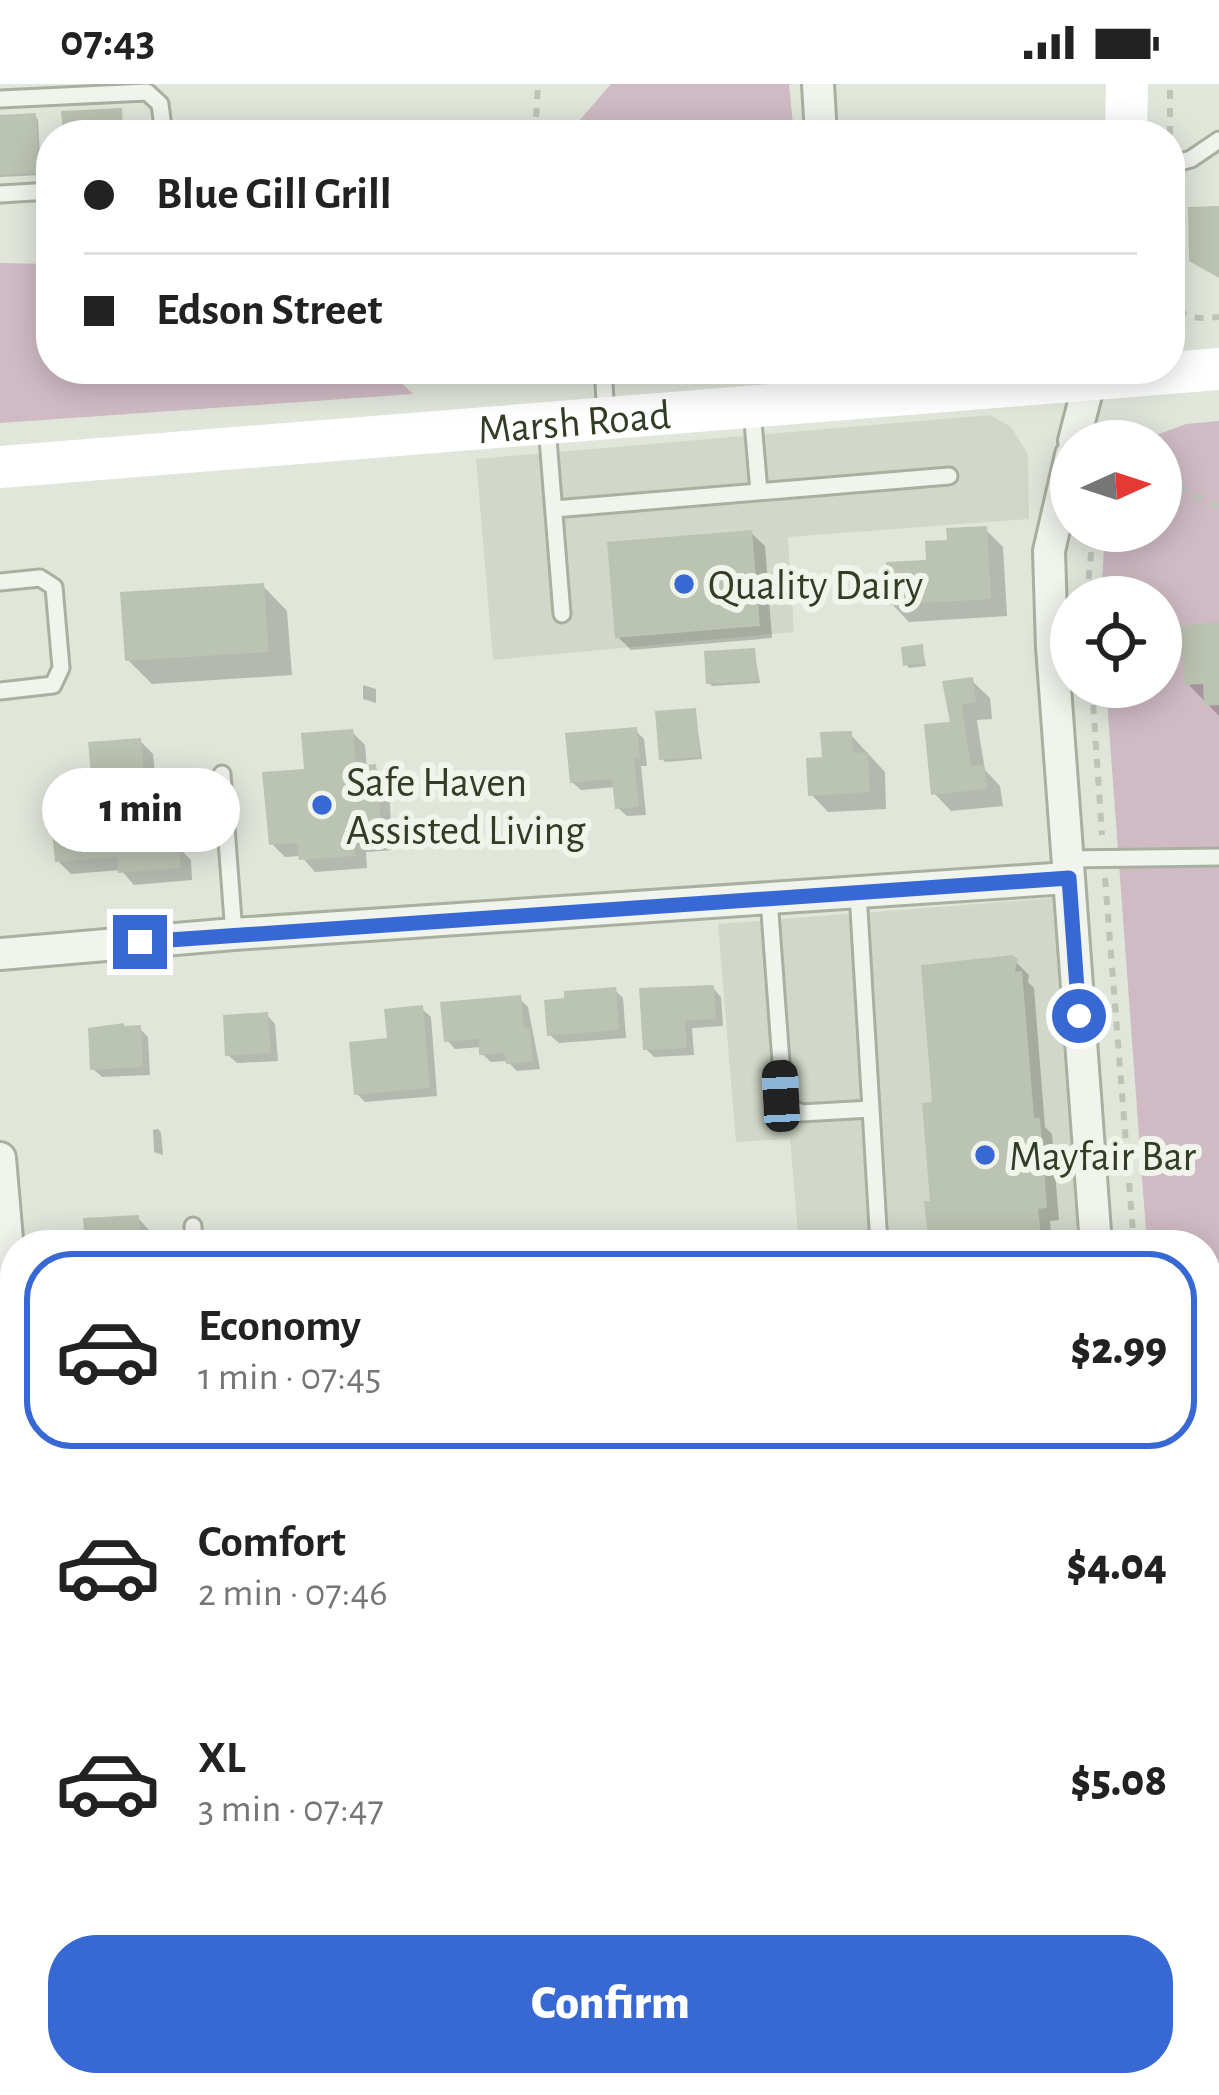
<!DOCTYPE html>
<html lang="en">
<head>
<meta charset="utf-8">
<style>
	:root { --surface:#fff; --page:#f2f2f2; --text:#222; --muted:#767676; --line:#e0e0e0; --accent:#3768d4 }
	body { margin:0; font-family:"Alegreya Sans",sans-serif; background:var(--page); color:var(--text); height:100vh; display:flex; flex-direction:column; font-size:45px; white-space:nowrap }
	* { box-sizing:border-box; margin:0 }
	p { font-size:39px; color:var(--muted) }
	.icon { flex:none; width:66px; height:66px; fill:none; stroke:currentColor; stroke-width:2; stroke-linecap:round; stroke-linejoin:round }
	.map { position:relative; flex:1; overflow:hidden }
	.drawer { position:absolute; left:0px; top:1146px; width:1221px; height:867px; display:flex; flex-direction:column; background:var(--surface); border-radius:48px 48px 0 0; box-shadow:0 6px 30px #0003 }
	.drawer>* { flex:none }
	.guide { position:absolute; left:36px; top:36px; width:1149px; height:264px; border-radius:48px; box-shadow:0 6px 30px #0003; display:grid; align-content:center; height:264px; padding:0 48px; background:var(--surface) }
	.needle { width:78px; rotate:87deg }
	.tools { position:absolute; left:1050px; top:336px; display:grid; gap:24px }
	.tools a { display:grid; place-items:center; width:132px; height:132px; border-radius:50%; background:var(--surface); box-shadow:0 6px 30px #0003; font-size:60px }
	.end { position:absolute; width:54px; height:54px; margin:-27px; border:15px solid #3768d4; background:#fff; box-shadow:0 0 0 6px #fff }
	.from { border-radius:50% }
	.bubble { position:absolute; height:84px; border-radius:42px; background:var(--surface); box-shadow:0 6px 30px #0003; font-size:39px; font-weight:800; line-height:84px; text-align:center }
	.car { position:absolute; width:36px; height:72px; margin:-36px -18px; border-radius:15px; box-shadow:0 0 9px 3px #0007; background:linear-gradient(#222 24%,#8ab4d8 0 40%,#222 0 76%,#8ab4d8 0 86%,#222 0) }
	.guide b { display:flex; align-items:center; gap:42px; height:114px; font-size:45px }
	.guide b+b { border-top:3px solid var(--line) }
	.guide i { width:30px; height:30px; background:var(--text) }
	ul { padding:21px 0 0; list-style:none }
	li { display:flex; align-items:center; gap:36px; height:198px; margin:0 24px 18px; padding:0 24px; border:6px solid transparent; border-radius:48px }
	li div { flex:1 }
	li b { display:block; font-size:45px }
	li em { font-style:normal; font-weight:800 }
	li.active { border-color:var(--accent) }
	li>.icon { width:108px; height:108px; stroke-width:1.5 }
	.action { display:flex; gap:24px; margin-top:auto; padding:24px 48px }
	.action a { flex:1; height:138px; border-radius:48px; background:var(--accent); color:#fff; font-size:48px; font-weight:800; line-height:138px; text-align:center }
	.status { display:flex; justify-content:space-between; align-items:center; height:84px; padding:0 60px; background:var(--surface); direction:ltr }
	.status svg { height:33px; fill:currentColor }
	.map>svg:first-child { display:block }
	.built { fill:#d1d8c9 }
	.green { fill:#d0bbc4 }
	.water { fill:#b6c993 }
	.shadow { fill:#0003 }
	.building { fill:#bbc3b2 }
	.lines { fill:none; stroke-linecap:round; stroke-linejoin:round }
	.lane-casing { stroke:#a9b0a0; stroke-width:21 }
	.street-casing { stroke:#a9b0a0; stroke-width:36 }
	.path { stroke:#bfc4b9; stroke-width:6; stroke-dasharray:9 9; stroke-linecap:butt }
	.lane { stroke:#f1f4ed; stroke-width:15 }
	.street { stroke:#f1f4ed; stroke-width:30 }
	.secondary { stroke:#fff; stroke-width:42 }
	.route { stroke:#3768d4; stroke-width:15 }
	.poi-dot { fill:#3768d4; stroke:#f0f4ea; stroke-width:4.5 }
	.labels { text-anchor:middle; stroke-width:12; stroke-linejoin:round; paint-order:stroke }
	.street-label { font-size:42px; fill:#313d24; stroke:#f0f4ea }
	.poi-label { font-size:42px; fill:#313d24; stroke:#f0f4ea; text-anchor:start }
</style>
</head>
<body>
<div class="status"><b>07:43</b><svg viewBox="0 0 49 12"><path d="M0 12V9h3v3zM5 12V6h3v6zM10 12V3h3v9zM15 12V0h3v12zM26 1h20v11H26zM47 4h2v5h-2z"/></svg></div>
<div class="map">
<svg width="1219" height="2011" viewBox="0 0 1219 2011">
	<rect width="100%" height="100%" fill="#e1e6db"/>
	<path class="built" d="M1093 36 1092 51H826Z
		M990 331 1011 343 1028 370 1029 435 788 453 794 548 493 576 476 375Z
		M1054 814 1082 1161H799L790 1055 736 1058 718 840Z"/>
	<path class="green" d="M611 0H789L794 51H582L578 38Z
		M0 179 51 180V285H387L413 310 0 339Z
		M1219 337V1933L1206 1936V1161H1147L1106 603H1161V513H1101L1105 447H1161V357H1146L1148 354 1186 340Z"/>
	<path class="water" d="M1219 1933V2011H788L806 1998H1206V1936Z"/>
	<path class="shadow" d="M35 32 38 36 41 91 0 93V34Z
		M985 445 1003 463 1007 532 909 538 892 520 950 459Z
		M751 449 765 462 772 554 631 566 618 553Z
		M263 502 287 527 292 591 152 600 128 576Z
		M1219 541V632L1188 600Z
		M922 563 926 582 909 584 906 580Z
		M754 567 760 599 712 602 709 599Z
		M972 597 990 614 992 635 977 636 980 656 985 686 1000 702 1003 722 951 727 934 709 954 640 945 599Z
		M363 601 376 605V619L363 615Z
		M695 627 702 675 665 678 662 675Z
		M635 646 644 655 647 682H641L646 731 627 732 618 724 616 703 581 706 572 698Z
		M352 648 365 661 367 684 375 683 388 697 393 766 366 768 367 784 315 788 301 772 285 773 272 760 307 688Z
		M850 650 885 688 886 725 828 728 811 710 825 676Z
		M140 657 153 670 156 700 166 699 179 712 184 769 191 776 192 796 134 801 121 786 71 790 58 777Z
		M1016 878 1029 891 1028 898 1034 904 1045 1043 1052 1050 1059 1136 1050 1137 1052 1161H932L935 1021Z
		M713 904 721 913 723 942 692 944 694 971 654 973 646 965Z
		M615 906 623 914 626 954 559 959 550 951Z
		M520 915 528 923 540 985 517 987 507 977 491 978 482 970V963L455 965 447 956Z
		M422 925 431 933 437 1012 365 1018 357 1010Z
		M267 931 275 940 278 977 237 979 228 971Z
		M140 945 148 953 150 991 102 993 93 985Z
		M158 1045 161 1049 163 1071 154 1068 153 1046Z
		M138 1134 163 1161H88Z
		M35 1998H102L103 2011H33Z
		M341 1998H396L397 2009 348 2011Z
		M592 1998H648V2011H592Z
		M655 1998H722L723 2004 664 2009Z
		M577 1999 589 2011 568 2010 567 2004Z"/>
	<path class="building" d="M122 24 123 51H63L61 27Z
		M36 29 39 89 0 91V31Z
		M1219 122V194L1189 177 1188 123Z
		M987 442 991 515 889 521 886 478 926 476 925 457 947 456 946 444Z
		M752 446 760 542 615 554 607 458Z
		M264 499 269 568 125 577 120 508Z
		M1219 538V621L1204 622 1203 600 1185 601 1180 542Z
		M923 560 924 579 903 582 901 563Z
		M755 564 758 597 706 600 704 567Z
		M973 593 976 618 962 620 964 637 971 682 984 681 987 705 931 711 924 640 950 638 942 597Z
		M696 624 700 673 659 676 655 627Z
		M637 643 640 674H634L639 723 615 725 612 695 570 699 565 649Z
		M353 645 356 682 376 680 382 753 354 756 355 772 299 776 297 759 269 761 262 688 304 685 301 649Z
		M852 647 853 669 868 668 870 708 808 712 806 674 822 673 820 648Z
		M141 654 145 698 167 696 172 760H179L181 784 118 789 117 773 55 778 48 705 92 701 88 658Z
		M1012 871 1018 875 1015 888 1022 887 1034 1034H1040L1047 1124 1038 1125 1042 1161H929L924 1117H930L922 1019 932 1018 921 881Z
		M714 901 716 935 685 937 687 964 643 966 639 904Z
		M616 903 619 946 547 952 544 916 564 914V907Z
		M521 911 524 944H530L533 978 506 980 504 969 479 971V955L444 958 440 918Z
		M423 921 430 1004 354 1011 349 958 387 954 384 925Z
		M268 928 271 969 225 972 223 931Z
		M124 939V942L141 941 143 983 90 986 88 944Z
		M139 1131 141 1161H85L83 1134Z
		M31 1998H96L97 2011H30Z
		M589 1998H641L642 2011H589Z"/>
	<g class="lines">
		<defs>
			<path id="lane" d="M0 15 147 8 160 20 164 51
				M1170 81 1191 75 1219 56
				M0 110 51 107
				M603 285 606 331
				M752 326 759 408
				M547 342 562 530
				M554 425 949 392
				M0 498 40 494 54 503 61 584 53 601 0 607
				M222 690 234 850
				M1067 775 1219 773
				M769 815 784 1019 801 1029 871 1025 858 809
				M871 1025 879 1161
				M193 1142 194 1161"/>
			<path id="street" d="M818 0 821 51
				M836 285 839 316
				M1074 357 1090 295
				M1071 371 1049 467 1052 563 1096 1161
				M0 870 234 850 1068 794
				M0 1074 15 1248
				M0 1358 15 1357
				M0 1866 15 1864"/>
		</defs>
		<use href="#lane" class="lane-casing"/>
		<use href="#street" class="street-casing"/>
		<path class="path" d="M535 51 538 0
			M1170 51V0
			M1170 210C1179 236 1195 235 1219 233
			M1161 396 1219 423
			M1087 513 1093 447
			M1092 603 1102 751
			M1105 794 1134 1161
			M1206 1612 1219 1660
			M1206 1806 1219 1800"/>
		<use href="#lane" class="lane"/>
		<use href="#street" class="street"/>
		<g class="secondary">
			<path d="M1126 51 1127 0"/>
			<path id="s1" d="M0 383 1219 285"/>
		</g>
	</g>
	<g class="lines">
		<path class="route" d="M140 858 1069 794 1079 932"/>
	</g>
	<g class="poi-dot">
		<circle cx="684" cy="500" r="12"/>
		<circle cx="322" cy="721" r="12"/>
		<circle cx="985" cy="1071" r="12"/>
	</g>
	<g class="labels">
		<g class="street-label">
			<text dy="15" stroke="none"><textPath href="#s1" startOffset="576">Marsh Road</textPath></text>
		</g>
		<g class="poi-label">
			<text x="708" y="515">Quality Dairy</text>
			<text x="346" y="712">Safe Haven<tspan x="346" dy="48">Assisted Living</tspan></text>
			<text x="1009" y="1086">Mayfair Bar</text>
		</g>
	</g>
</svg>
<div class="tools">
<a><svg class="needle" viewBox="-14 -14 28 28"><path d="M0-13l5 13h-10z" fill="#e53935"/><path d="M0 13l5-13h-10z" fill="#767676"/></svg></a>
<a><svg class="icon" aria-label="locate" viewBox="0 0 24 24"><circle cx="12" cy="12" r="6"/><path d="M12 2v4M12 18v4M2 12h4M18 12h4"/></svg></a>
</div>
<i class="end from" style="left:1079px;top:932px"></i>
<i class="end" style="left:140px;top:858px"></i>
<div class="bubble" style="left:42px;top:684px;width:198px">1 min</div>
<i class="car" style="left:781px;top:1012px;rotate:357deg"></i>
<div class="guide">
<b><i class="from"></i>Blue Gill Grill</b>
<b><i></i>Edson Street</b>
</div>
<section class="drawer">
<ul>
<li class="active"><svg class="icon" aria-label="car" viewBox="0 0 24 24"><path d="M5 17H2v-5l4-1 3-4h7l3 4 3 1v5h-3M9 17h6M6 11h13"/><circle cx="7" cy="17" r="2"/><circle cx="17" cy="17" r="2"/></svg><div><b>Economy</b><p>1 min · 07:45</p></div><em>$2.99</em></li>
<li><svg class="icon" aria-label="car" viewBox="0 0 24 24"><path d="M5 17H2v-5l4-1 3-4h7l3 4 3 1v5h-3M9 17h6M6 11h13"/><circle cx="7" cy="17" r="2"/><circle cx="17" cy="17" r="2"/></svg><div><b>Comfort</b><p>2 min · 07:46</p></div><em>$4.04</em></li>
<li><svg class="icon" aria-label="car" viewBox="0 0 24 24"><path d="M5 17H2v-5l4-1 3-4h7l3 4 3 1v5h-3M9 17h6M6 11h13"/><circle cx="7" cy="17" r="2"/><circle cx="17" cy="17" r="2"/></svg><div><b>XL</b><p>3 min · 07:47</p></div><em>$5.08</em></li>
</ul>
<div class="action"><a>Confirm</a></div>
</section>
</div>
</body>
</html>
